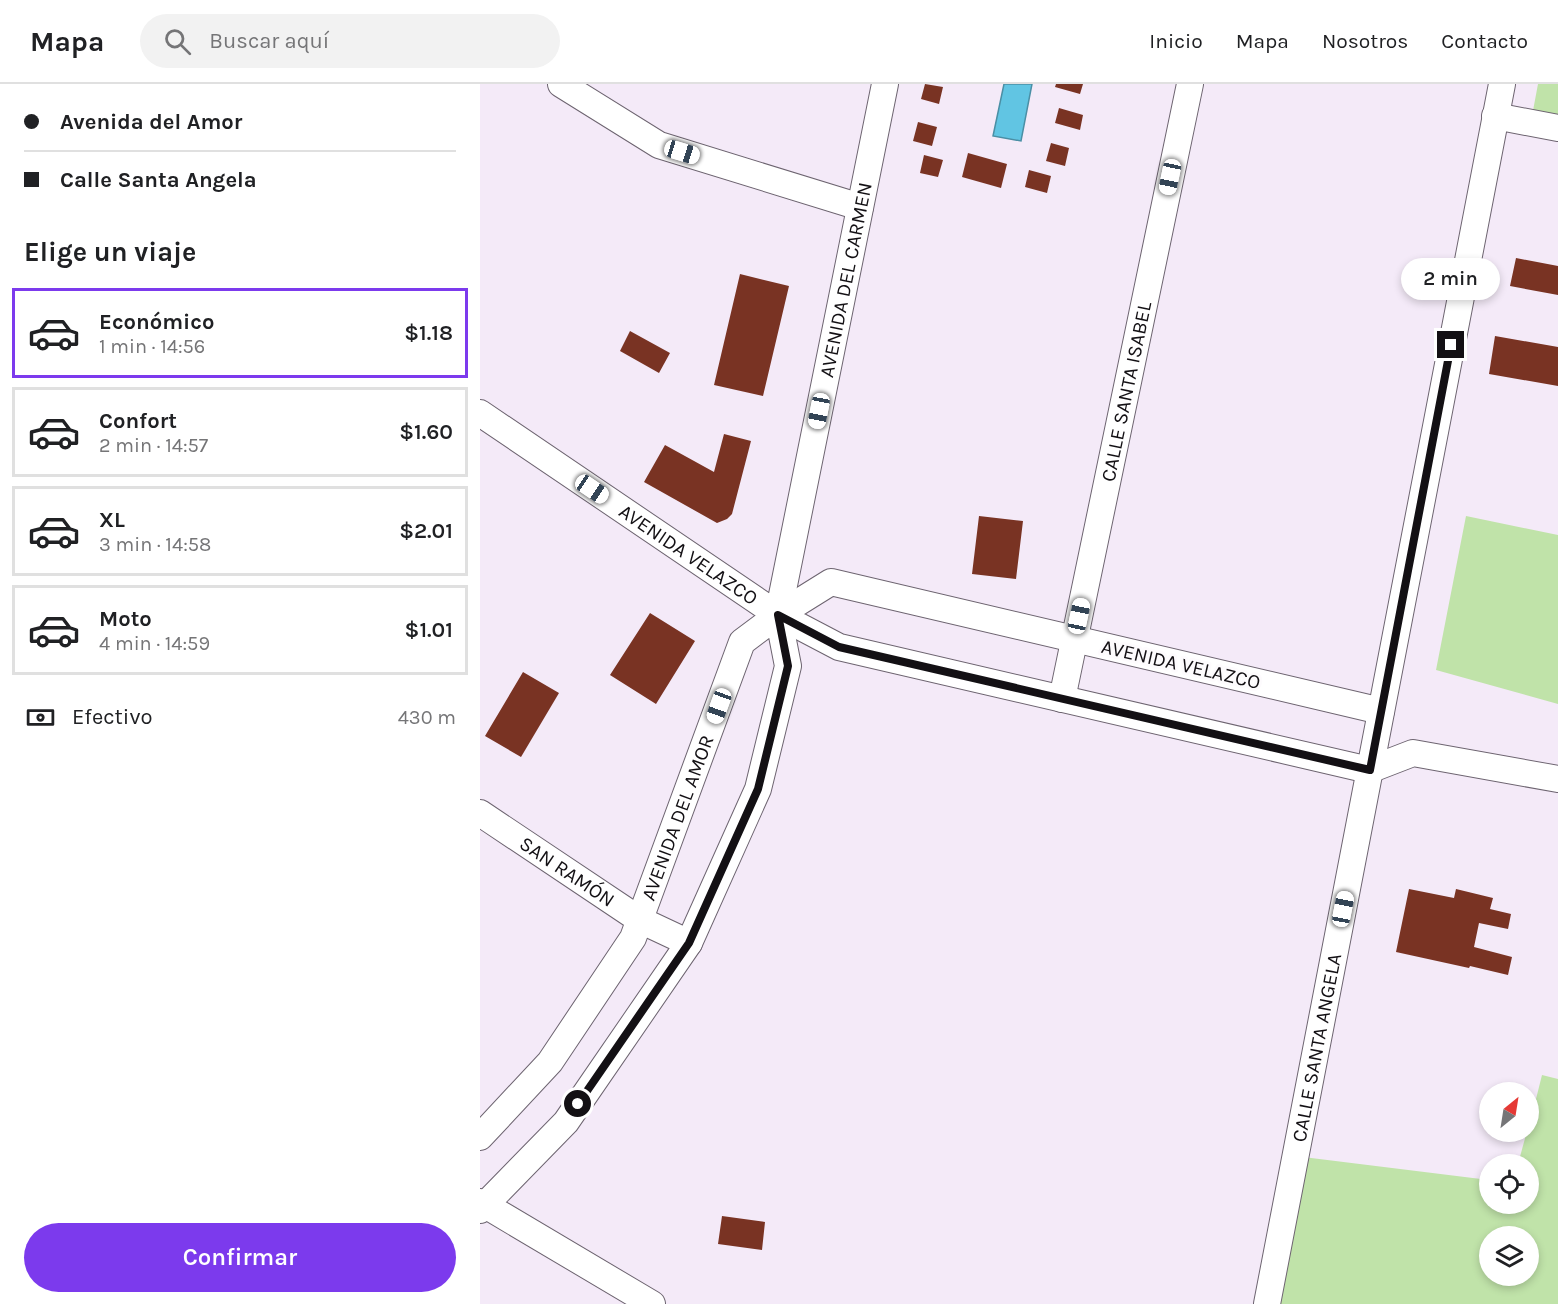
<!DOCTYPE html>
<html lang="es">
<head>
<meta charset="utf-8">
<style>
	:root { --surface:#fff; --page:#f2f2f2; --text:#202124; --muted:#757577; --line:#e0e0e0; --accent:#7c3aed }
	body { margin:0; font-family:Karla,sans-serif; background:var(--page); color:var(--text); height:100vh; display:flex; flex-direction:column; font-size:22px; white-space:nowrap }
	* { box-sizing:border-box; margin:0 }
	p { font-size:20px; color:var(--muted) }
	.icon { flex:none; width:33px; height:33px; fill:none; stroke:currentColor; stroke-width:2; stroke-linecap:round; stroke-linejoin:round }
	.map { position:relative; flex:1; overflow:hidden }
	.sheet { display:flex; flex-direction:column; background:var(--surface); width:480px }
	.sheet>* { flex:none }
	.banner { display:grid; align-content:center; height:132px; padding:0 24px; background:var(--surface) }
	.needle { width:39px; rotate:30deg }
	.fabs { position:absolute; left:999px; top:998px; display:grid; gap:12px }
	.fabs a { display:grid; place-items:center; width:60px; height:60px; border-radius:50%; background:var(--surface); box-shadow:0 3px 9px #0003; font-size:30px }
	.end { position:absolute; width:27px; height:27px; margin:-14px; border:8px solid #131014; background:#fff; box-shadow:0 0 0 3px #fff }
	.from { border-radius:50% }
	.bubble { position:absolute; height:42px; border-radius:21px; background:var(--surface); box-shadow:0 3px 9px #0003; font-size:20px; font-weight:600; line-height:42px; text-align:center }
	.car { position:absolute; width:18px; height:36px; margin:-18px -9px; border-radius:8px; box-shadow:0 0 4px 2px #0007; background:linear-gradient(#fff 24%,#345 0 40%,#fff 0 76%,#345 0 86%,#fff 0) }
	.banner b { display:flex; align-items:center; gap:21px; height:57px; font-size:22px }
	.banner b+b { border-top:2px solid var(--line) }
	.banner i { width:15px; height:15px; background:var(--text) }
	ul { padding:0; list-style:none }
	li { display:flex; align-items:center; gap:18px; height:90px; margin:0 12px 9px; padding:0 12px; border:3px solid var(--line); border-radius:0px }
	li div { flex:1 }
	li b { display:block; font-size:22px }
	li em { font-style:normal; font-weight:600 }
	li.current { border-color:var(--accent) }
	li>.icon { width:54px; height:54px; stroke-width:1.5 }
	h2 { padding:0 24px; font-size:27px; line-height:72px }
	.pay { display:flex; align-items:center; gap:15px; height:66px; padding:0 24px; font-size:22px }
	.pay p { margin-inline-start:auto }
	.cta { display:flex; gap:12px; margin-top:auto; padding:12px 24px }
	.cta a { flex:1; height:69px; border-radius:36px; background:var(--accent); color:#fff; font-size:24px; font-weight:600; line-height:69px; text-align:center }
	header { display:flex; align-items:center; gap:36px; box-sizing:border-box; height:84px; padding:0 30px; background:var(--surface); border-bottom:2px solid var(--line) }
	header strong { font-size:28px }
	nav { display:flex; gap:33px; margin-inline-start:auto; font-size:21px }
	.search { width:420px; height:54px; background:var(--page); display:flex; align-items:center; gap:15px; box-sizing:border-box; padding:0 21px; border-radius:33px; color:var(--muted); font-size:22px }
	main { display:flex; flex:1; min-height:0 }
	.map>svg:first-child { display:block }
	.green { fill:#c0e3a9; fill-rule:evenodd }
	.water { fill:#61c5e3; stroke:#4a8fa5; stroke-width:1.5 }
	.building { fill:#793323 }
	.lines { fill:none; stroke-linecap:round; stroke-linejoin:round }
	.minor-casing { stroke:#6d6470; stroke-width:28 }
	.minor { stroke:#fff; stroke-width:26 }
	.route { stroke:#131014; stroke-width:8 }
	.labels { text-anchor:middle; stroke-width:6; stroke-linejoin:round; paint-order:stroke }
	.street-label { font-size:20px; fill:#131014; stroke:#fdfbfd }
</style>
</head>
<body>
<header>
<strong>Mapa</strong>
<div class="search"><svg class="icon" aria-label="search" viewBox="0 0 24 24"><circle cx="10" cy="10" r="6"/><path d="M15 15l6 6"/></svg>Buscar aquí</div>
<nav><a>Inicio</a><a>Mapa</a><a>Nosotros</a><a>Contacto</a></nav>
</header>
<main>
<section class="sheet">
<div class="banner">
<b><i class="from"></i>Avenida del Amor</b>
<b><i></i>Calle Santa Angela</b>
</div>
<h2>Elige un viaje</h2>
<ul>
<li class="current"><svg class="icon" aria-label="car" viewBox="0 0 24 24"><path d="M5 17H2v-5l4-1 3-4h7l3 4 3 1v5h-3M9 17h6M6 11h13"/><circle cx="7" cy="17" r="2"/><circle cx="17" cy="17" r="2"/></svg><div><b>Económico</b><p>1 min · 14:56</p></div><em>$1.18</em></li>
<li><svg class="icon" aria-label="car" viewBox="0 0 24 24"><path d="M5 17H2v-5l4-1 3-4h7l3 4 3 1v5h-3M9 17h6M6 11h13"/><circle cx="7" cy="17" r="2"/><circle cx="17" cy="17" r="2"/></svg><div><b>Confort</b><p>2 min · 14:57</p></div><em>$1.60</em></li>
<li><svg class="icon" aria-label="car" viewBox="0 0 24 24"><path d="M5 17H2v-5l4-1 3-4h7l3 4 3 1v5h-3M9 17h6M6 11h13"/><circle cx="7" cy="17" r="2"/><circle cx="17" cy="17" r="2"/></svg><div><b>XL</b><p>3 min · 14:58</p></div><em>$2.01</em></li>
<li><svg class="icon" aria-label="car" viewBox="0 0 24 24"><path d="M5 17H2v-5l4-1 3-4h7l3 4 3 1v5h-3M9 17h6M6 11h13"/><circle cx="7" cy="17" r="2"/><circle cx="17" cy="17" r="2"/></svg><div><b>Moto</b><p>4 min · 14:59</p></div><em>$1.01</em></li>
</ul>
<div class="pay"><svg class="icon" aria-label="cash" viewBox="0 0 24 24"><path d="M3 7h18v10H3z"/><circle cx="12" cy="12" r="2"/></svg>Efectivo<p>430 m</p></div>
<div class="cta"><a>Confirmar</a></div>
</section>
<div class="map">
<svg width="1078" height="1220" viewBox="0 0 1078 1220">
	<rect width="100%" height="100%" fill="#f4eaf8"/>
	<path class="green" d="M1058 0H1078V36L1052 32Z
		M986 432 1078 451V620L956 586Z
		M1062 991 1078 995V1220H791L815 1072 1009 1096 1010 1119H1048V1080H1038L1047 1047H1048ZM1010 1152H1048V1191H1010Z"/>
	<path class="water" d="M524 0H552L541 57 513 52Z"/>
	<path class="building" d="M445 0 463 3 459 20 441 15Z
		M576 0H603L600 10 575 3Z
		M579 24 603 31 600 46 575 39Z
		M438 38 457 43 452 62 433 57Z
		M571 59 589 64 585 82 566 77Z
		M488 69 527 80 521 104 482 93Z
		M444 71 463 76 458 93 440 89Z
		M549 86 571 92 567 109 545 103Z
		M1036 174 1078 182V211L1030 202Z
		M260 190 309 202 283 312 234 301Z
		M150 247 190 269 179 289 140 267Z
		M1015 252 1078 263V302L1009 290Z
		M244 350 271 357 252 430 247 435 237 439 164 398 185 361 234 388Z
		M499 432 543 437 536 495 492 490Z
		M170 529 215 557 176 620 130 591Z
		M43 588 79 609 41 673 5 652Z
		M929 805 974 814 976 805 1013 814 1010 825 1031 830 1028 845 999 839 994 863 1032 873 1028 891 990 882 989 884 916 868Z
		M242 1132 285 1138 282 1166 238 1160Z"/>
	<g class="lines">
		<defs>
			<g id="minor">
				<path d="M81 0 179 61 380 123"/>
				<path d="M1015 32 1078 44"/>
				<path id="s1" d="M0 329 298 531 405 0"/>
				<path id="s2" d="M582 615 710 0"/>
				<path d="M901 627 351 498 298 531 359 563 889 686 933 669 1078 695"/>
				<path id="s3" d="M0 729 160 836 209 859"/>
				<path id="s4" d="M0 1053 70 978 153 854 262 558 298 531 308 582 278 705 209 859 86 1038 0 1126"/>
				<path d="M0 1118 172 1220"/>
				<path id="s5" d="M787 1220 1022 0"/>
			</g>
		</defs>
		<use href="#minor" class="minor-casing"/>
		<use href="#minor" class="minor"/>
	</g>
	<g class="lines">
		<path class="route" d="M98 1020 209 859 278 705 308 582 298 531 359 563 890 686 971 261"/>
	</g>
	<g class="labels">
		<g class="street-label">
			<text dy="7" stroke="none"><textPath href="#s1" startOffset="702">AVENIDA DEL CARMEN</textPath></text>
			<text dy="7" stroke="none"><textPath href="#s2" startOffset="314">CALLE SANTA ISABEL</textPath></text>
			<text dy="7" stroke="none"><textPath href="#s1" startOffset="252">AVENIDA VELAZCO</textPath></text>
			<text transform="translate(701 580) rotate(13)" y="7">AVENIDA VELAZCO</text>
			<text dy="7" stroke="none"><textPath href="#s4" startOffset="380">AVENIDA DEL AMOR</textPath></text>
			<text dy="7" stroke="none"><textPath href="#s3" startOffset="105">SAN RAMÓN</textPath></text>
			<text dy="7" stroke="none"><textPath href="#s5" startOffset="261">CALLE SANTA ANGELA</textPath></text>
		</g>
	</g>
</svg>
<div class="fabs">
<a><svg class="needle" viewBox="-14 -14 28 28"><path d="M0-13l5 13h-10z" fill="#e53935"/><path d="M0 13l5-13h-10z" fill="#757577"/></svg></a>
<a><svg class="icon" aria-label="locate" viewBox="0 0 24 24"><circle cx="12" cy="12" r="6"/><path d="M12 2v4M12 18v4M2 12h4M18 12h4"/></svg></a>
<a><svg class="icon" aria-label="layers" viewBox="0 0 24 24"><path d="M12 4l9 5-9 5-9-5zM3 14l9 5 9-5"/></svg></a>
</div>
<i class="end from" style="left:98px;top:1020px"></i>
<i class="end" style="left:971px;top:261px"></i>
<div class="bubble" style="left:921px;top:174px;width:99px">2 min</div>
<i class="car" style="left:202px;top:68px;rotate:107deg"></i>
<i class="car" style="left:690px;top:93px;rotate:192deg"></i>
<i class="car" style="left:339px;top:327px;rotate:191deg"></i>
<i class="car" style="left:112px;top:405px;rotate:124deg"></i>
<i class="car" style="left:599px;top:532px;rotate:12deg"></i>
<i class="car" style="left:239px;top:622px;rotate:200deg"></i>
<i class="car" style="left:863px;top:825px;rotate:11deg"></i>
</div>
</main>
</body>
</html>
